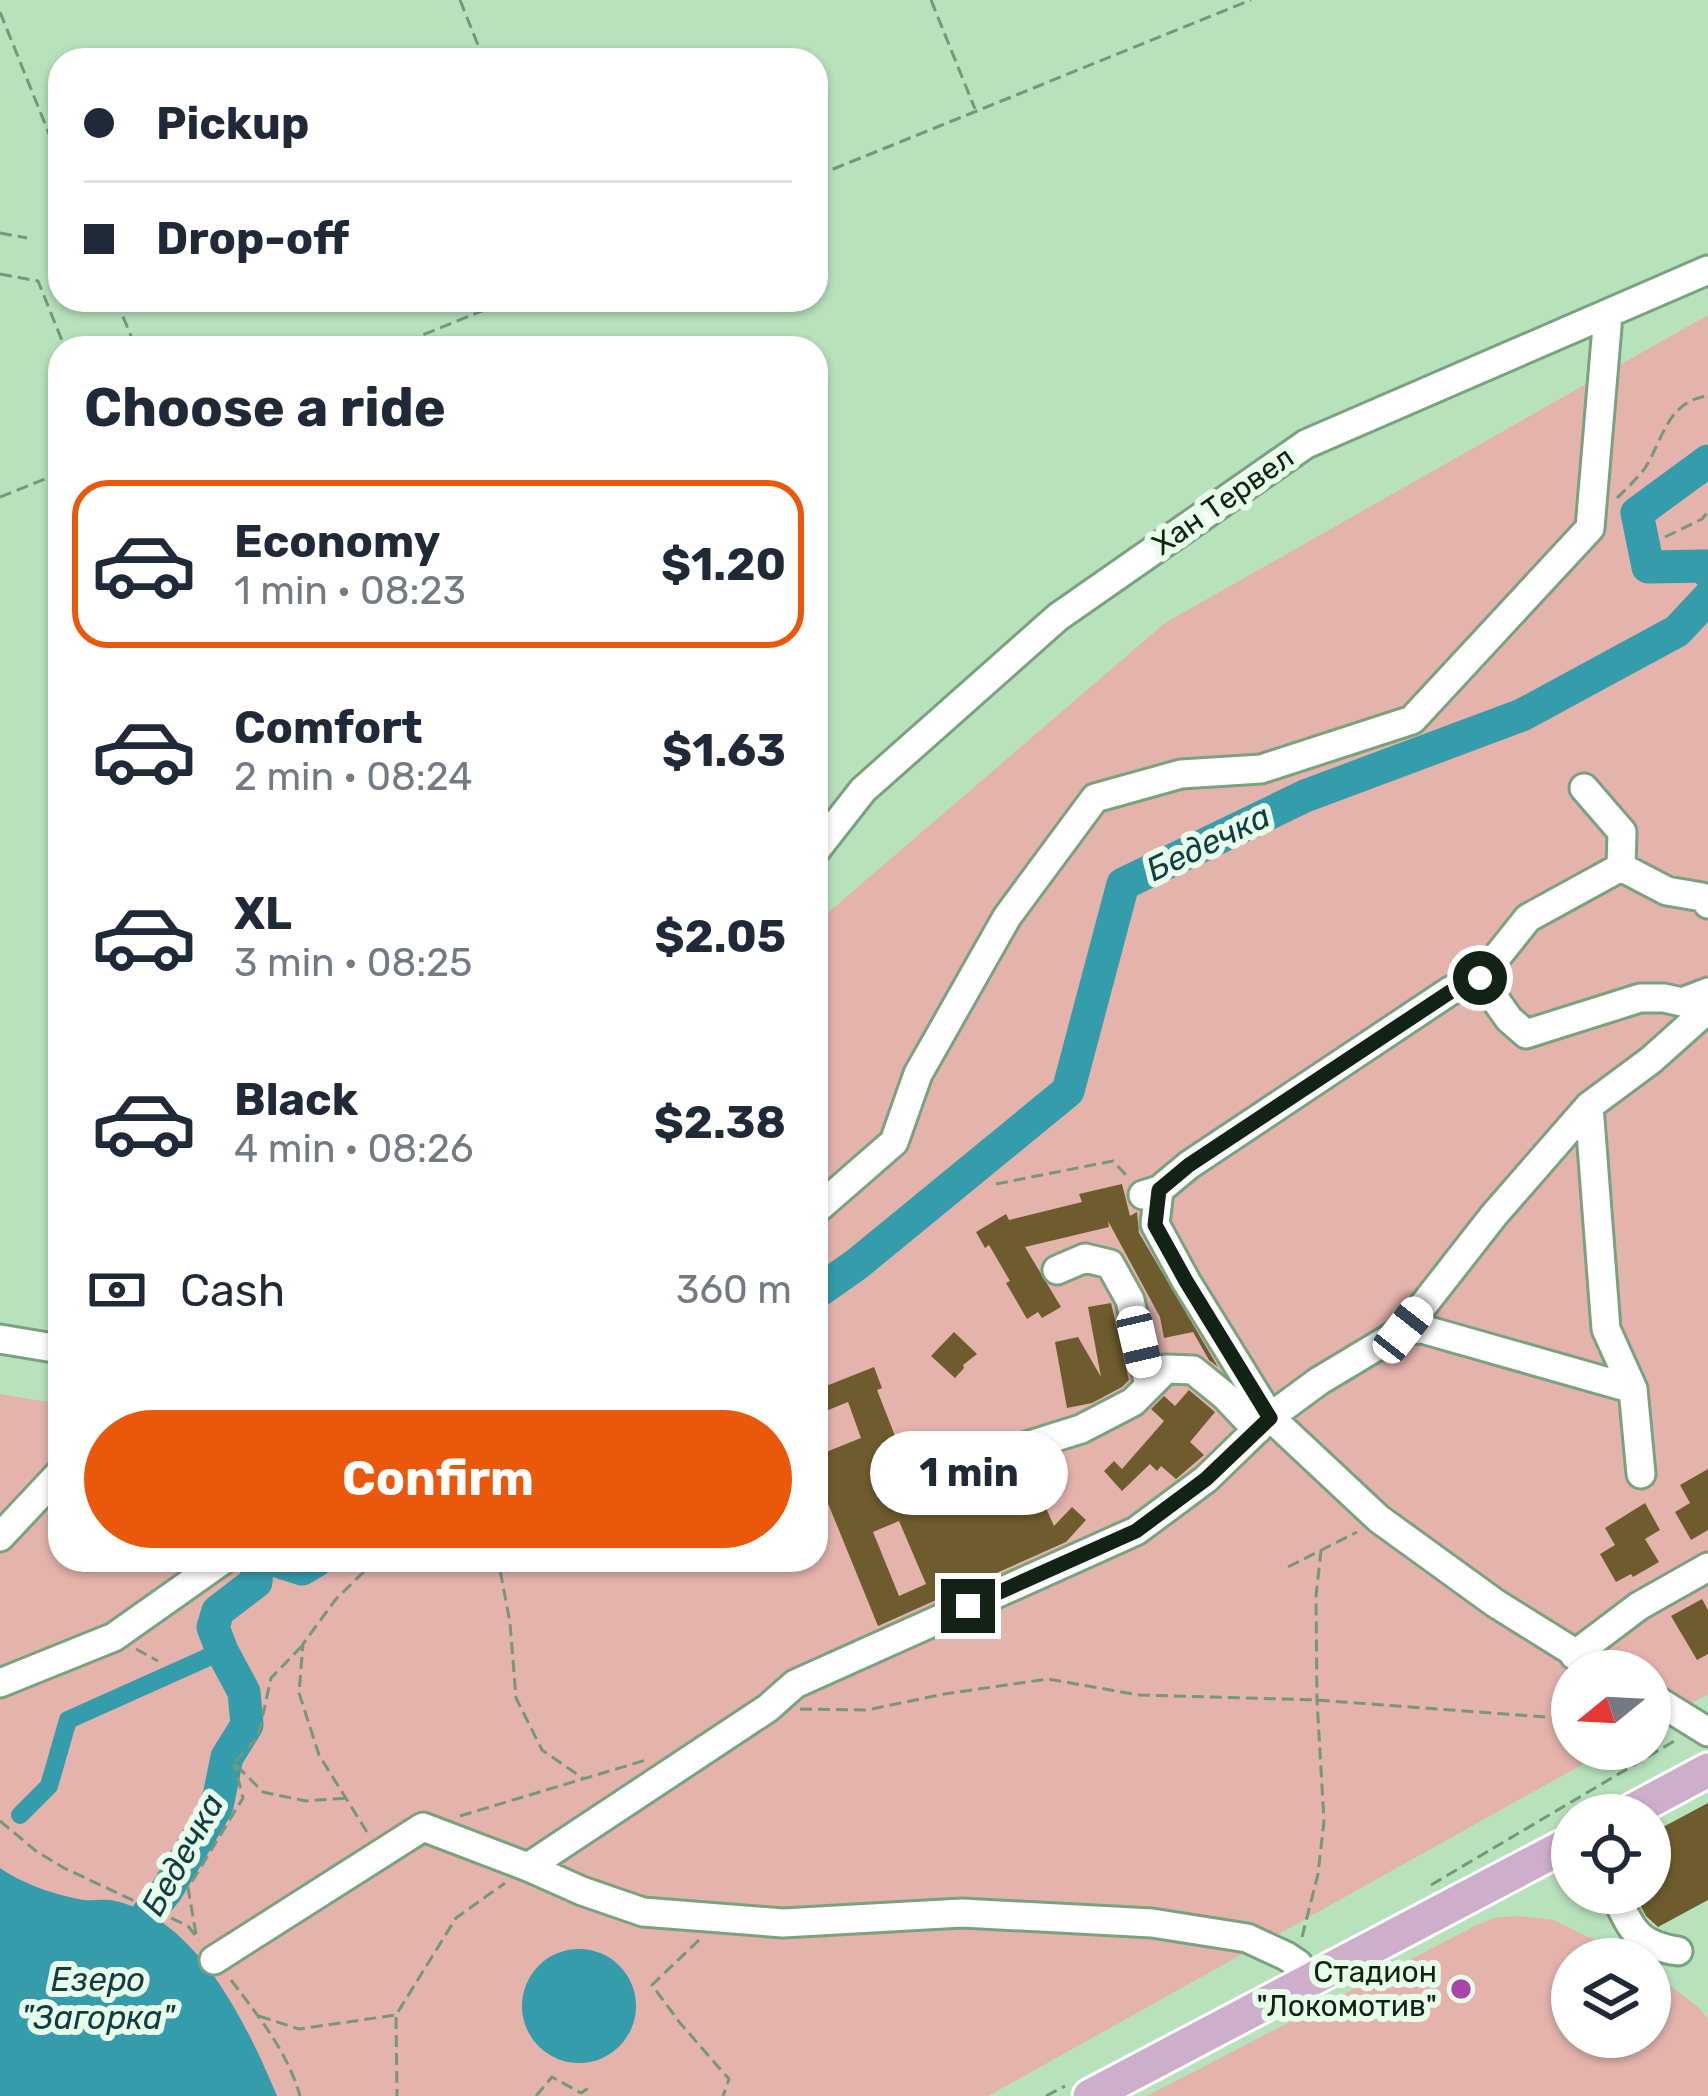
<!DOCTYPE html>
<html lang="en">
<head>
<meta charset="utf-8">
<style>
	:root { --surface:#fff; --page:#f2f2f3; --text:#1f2937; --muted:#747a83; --line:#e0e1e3; --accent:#ea580c }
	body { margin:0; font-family:Rubik,sans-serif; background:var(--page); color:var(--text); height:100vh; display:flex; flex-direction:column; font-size:45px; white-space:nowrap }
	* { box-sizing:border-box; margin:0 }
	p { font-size:39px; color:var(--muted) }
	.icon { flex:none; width:66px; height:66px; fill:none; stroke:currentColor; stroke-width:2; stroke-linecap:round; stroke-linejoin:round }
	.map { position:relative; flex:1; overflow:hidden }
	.details { position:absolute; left:48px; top:336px; width:780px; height:1236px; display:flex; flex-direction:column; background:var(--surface); border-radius:36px; box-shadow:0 3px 9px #0004 }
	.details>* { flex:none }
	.top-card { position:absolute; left:48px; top:48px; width:780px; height:264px; border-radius:36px; box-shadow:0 3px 9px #0004; display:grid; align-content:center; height:264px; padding:0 36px; background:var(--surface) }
	.needle { width:78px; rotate:252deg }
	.controls { position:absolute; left:1551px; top:1650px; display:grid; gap:24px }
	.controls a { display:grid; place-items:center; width:120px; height:120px; border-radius:50%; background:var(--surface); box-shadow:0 3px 9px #0004; font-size:60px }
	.end { position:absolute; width:54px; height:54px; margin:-27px; border:15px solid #122214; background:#fff; box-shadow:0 0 0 6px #fff }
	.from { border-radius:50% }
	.bubble { position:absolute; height:84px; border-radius:42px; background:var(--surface); box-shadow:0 3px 9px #0004; font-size:39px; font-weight:700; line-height:84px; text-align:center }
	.car { position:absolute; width:36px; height:72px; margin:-36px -18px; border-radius:15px; box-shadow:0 0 9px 3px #0007; background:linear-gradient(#fff 24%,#345 0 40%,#fff 0 76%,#345 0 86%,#fff 0) }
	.top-card b { display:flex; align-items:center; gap:42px; height:114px; font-size:45px }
	.top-card b+b { border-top:3px solid var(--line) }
	.top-card i { width:30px; height:30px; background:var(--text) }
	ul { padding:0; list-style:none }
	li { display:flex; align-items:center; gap:36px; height:168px; margin:0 24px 18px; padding:0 12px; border:6px solid transparent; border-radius:36px }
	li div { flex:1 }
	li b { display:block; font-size:45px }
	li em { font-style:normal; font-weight:700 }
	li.active { border-color:var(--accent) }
	li>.icon { width:108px; height:108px; stroke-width:1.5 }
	h2 { padding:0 36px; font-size:54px; line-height:144px }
	.pay { display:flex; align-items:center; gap:30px; height:132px; padding:0 36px; font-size:45px }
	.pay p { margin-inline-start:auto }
	.action { display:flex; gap:24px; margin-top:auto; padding:24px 36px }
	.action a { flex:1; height:138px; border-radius:72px; background:var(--accent); color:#fff; font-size:48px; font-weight:700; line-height:138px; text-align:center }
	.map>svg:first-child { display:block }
	.green { fill:#e3b3ac }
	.water { fill:#349caa }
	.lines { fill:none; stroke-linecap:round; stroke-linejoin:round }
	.canal { stroke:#349caa; stroke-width:18 }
	.river { stroke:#349caa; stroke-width:33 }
	.building { fill:#6f5c2e; fill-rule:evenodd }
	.minor-casing { stroke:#79a27e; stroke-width:33 }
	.major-casing { stroke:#fff; stroke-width:39 }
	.path { stroke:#77977b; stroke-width:3; stroke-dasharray:12 6; stroke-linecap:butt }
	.minor { stroke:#fff; stroke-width:27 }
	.major { stroke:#cdafcc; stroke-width:33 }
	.route { stroke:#122214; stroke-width:15 }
	.poi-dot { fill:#aa45a9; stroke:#e7fde9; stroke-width:4.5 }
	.labels { text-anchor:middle; stroke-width:12; stroke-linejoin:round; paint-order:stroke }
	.street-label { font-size:30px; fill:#122214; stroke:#e7fde9 }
	.poi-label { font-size:30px; fill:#122214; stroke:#e7fde9; text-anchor:end }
	.water-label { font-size:33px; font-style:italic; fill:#0e3d43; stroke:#e7fde9 }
</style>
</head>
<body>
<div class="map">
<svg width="1708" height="2096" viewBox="0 0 1708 2096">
	<rect width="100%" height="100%" fill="#b7e2bc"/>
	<path class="green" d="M1708 315V1694L1650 1727V1671H1572V1749H1610L988 2096H0V1394L60 1404V1560H816V923L1165 623Z
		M1517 1916 1553 1920 1635 1959H1572V2037H1650V1970L1699 2008 1708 2019V2096H1147L1477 1925 1494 1918Z"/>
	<path class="water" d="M0 1868C21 1883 53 1894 78 1899 90 1902 103 1898 115 1901 198 1919 247 2025 277 2096H0Z
		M522 2006a57 57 0 1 1 114 0a57 57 0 1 1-114 0Z"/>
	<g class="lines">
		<path class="canal" d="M20 1815 49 1786 68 1720 222 1651"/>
		<path class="river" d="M1708 461 1637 513 1648 567 1706 566 1708 572
			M816 1293 857 1264 1068 1091 1123 884 1305 796 1522 715 1677 631 1708 598
			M274 1560 302 1569 317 1560
			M126 1956 147 1915 167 1890 217 1806 227 1757 247 1725 244 1692 222 1651 213 1627 218 1611 256 1582 257 1566 270 1560"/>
	</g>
	<path class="building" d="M1122 1184 1130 1216 1137 1212 1139 1233 1218 1367 1209 1360 1193 1332 1164 1338 1160 1317 1108 1221 1109 1227 1025 1247 1061 1307 1042 1318 1038 1312 1027 1319 1006 1283 1010 1281 989 1245 985 1248 976 1232 1006 1214 1009 1220 1082 1202 1079 1194Z
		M1111 1303 1129 1380 1122 1387 1092 1403 1067 1408 1055 1342 1078 1337 1101 1377 1088 1307Z
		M954 1332 977 1354 963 1365 964 1368 955 1378 931 1356Z
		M874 1367 882 1388 877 1390 908 1469 968 1443 971 1449 968 1463 974 1473 989 1476 1027 1465 1054 1526 1072 1507 1086 1520 1066 1542 878 1626 825 1496 816 1500V1456L861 1438 848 1402 816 1415V1390ZM899 1521 926 1584 899 1596 873 1532Z
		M1189 1390 1215 1412 1190 1442 1204 1455 1176 1479 1161 1466 1157 1471 1150 1464 1122 1491 1104 1471 1114 1461 1122 1469 1164 1421 1151 1409 1164 1396 1175 1406Z
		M1708 1469V1530L1691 1540 1675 1512 1690 1503 1680 1485Z
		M1645 1503 1660 1530 1645 1539 1659 1562 1633 1577 1631 1574 1616 1582 1600 1554 1615 1545 1605 1528Z
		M1702 1599 1708 1610V1654L1697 1660 1671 1616Z
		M1708 1803V1900L1658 1927 1646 1916 1634 1893H1650V1834Z"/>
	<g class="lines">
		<defs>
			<path id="minor" d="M816 850 863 790 1058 617 1306 444 1708 270
				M1621 867 1667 891 1702 897 1708 904
				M1480 978 1509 1019 1526 1034 1640 998H1664L1682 1002 1708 992
				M1589 1106 1606 1329 1633 1389 1641 1474
				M1159 1190 1189 1165 1450 991 1480 978 1528 918 1621 867 1622 832 1584 788
				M1143 1195 1159 1190 1155 1224 1186 1281 1270 1417 1379 1519 1495 1603 1604 1671
				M816 1210 894 1142 918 1074 1007 917 1095 798 1181 774 1261 769 1412 720 1590 528 1608 315
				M1057 1270 1085 1258 1110 1264 1130 1300 1149 1386
				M1404 1330 1422 1329 1633 1389
				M0 1339 60 1349
				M985 1459 1081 1429 1133 1402 1166 1369 1193 1370 1225 1396 1257 1430
				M0 1537 60 1473
				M1574 1655 1639 1606 1708 1567
				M0 1683 114 1637 223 1560
				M1650 1696 1708 1732
				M528 1867 768 1708 795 1684 1136 1531 1206 1479 1270 1417 1319 1381 1404 1330 1494 1215 1589 1106 1651 1060 1708 1009
				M1614 1893C1632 1929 1636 1945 1678 1951
				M214 1960 423 1827 528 1867 582 1891 643 1912 783 1923 962 1913 1152 1923 1247 1938 1286 1956 1298 1964"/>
			<path id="major" d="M1624 1815 1708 1770
				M1090 2096 1572 1842"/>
		</defs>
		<use href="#minor" class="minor-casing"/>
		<use href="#major" class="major-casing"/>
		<path class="path" d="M460 0 484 60
			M931 0 975 109
			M0 12 60 161
			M816 176 1251 0
			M0 233 27 238
			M0 274 38 281 65 348
			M116 300 136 348
			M390 348 509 300
			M0 497 60 473
			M1617 498C1626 489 1637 479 1645 468 1663 440 1667 401 1708 396
			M1665 537 1702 519 1708 512
			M996 1184 1113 1161 1126 1175
			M489 1560 499 1564 510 1623 516 1698 542 1750 584 1779
			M1288 1567 1357 1532
			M302 1646 271 1678 258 1737 234 1763 263 1792 306 1801 347 1798
			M136 1649 158 1661
			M800 1709 867 1710 944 1694 1048 1679 1139 1695 1317 1700 1572 1719
			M460 1816 646 1760
			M0 1821 36 1851 64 1868 188 1926 199 1940
			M367 1832 319 1755 299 1693 303 1644 336 1599 376 1560
			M1431 1885 1676 1740
			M196 1934 188 1888 243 1798 234 1763
			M1302 1937 1318 1874 1324 1821 1317 1700 1316 1596 1321 1551
			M699 1940 652 1985 680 2023 729 2079 723 2096
			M231 1980C259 2017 287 2051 300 2096
			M259 2016 299 2029 396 2015 456 1918 505 1883
			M396 2017 397 2096
			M536 2096 552 2077 581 2093 590 2087
			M1046 2096 1065 2086"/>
		<use href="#minor" class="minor"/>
		<use href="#major" class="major"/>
	</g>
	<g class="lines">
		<path class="route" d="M968 1606 1136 1531 1206 1479 1270 1418 1186 1281 1155 1225 1159 1190 1189 1165 1450 992 1480 978"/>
	</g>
	<circle class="poi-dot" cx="1461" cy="1989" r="12"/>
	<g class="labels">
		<g class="street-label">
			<text transform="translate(1223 501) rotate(-35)" y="10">Хан Тервел</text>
		</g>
		<g class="poi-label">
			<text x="1437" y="1982">Стадион<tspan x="1437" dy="34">"Локомотив"</tspan></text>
		</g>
		<g class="water-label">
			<text transform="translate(1208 842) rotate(-26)" y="12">Бедечка</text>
			<text transform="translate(182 1854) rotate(-61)" y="12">Бедечка</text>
			<text x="98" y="1991">Езеро<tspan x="98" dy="38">"Загорка"</tspan></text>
		</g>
	</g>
</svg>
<div class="controls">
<a><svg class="needle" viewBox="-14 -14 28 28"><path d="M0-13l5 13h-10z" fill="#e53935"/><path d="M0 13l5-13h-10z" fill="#747a83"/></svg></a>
<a><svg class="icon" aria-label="locate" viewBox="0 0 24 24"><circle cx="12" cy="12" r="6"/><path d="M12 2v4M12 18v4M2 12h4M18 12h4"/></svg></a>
<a><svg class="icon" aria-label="layers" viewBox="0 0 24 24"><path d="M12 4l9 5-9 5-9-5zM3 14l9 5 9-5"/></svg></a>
</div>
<i class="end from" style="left:1480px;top:978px"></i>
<i class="end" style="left:968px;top:1606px"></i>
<div class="bubble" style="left:870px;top:1431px;width:198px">1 min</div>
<i class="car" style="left:1403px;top:1330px;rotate:38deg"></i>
<i class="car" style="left:1139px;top:1342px;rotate:167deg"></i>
<div class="top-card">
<b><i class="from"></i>Pickup</b>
<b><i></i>Drop-off</b>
</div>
<section class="details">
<h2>Choose a ride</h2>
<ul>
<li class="active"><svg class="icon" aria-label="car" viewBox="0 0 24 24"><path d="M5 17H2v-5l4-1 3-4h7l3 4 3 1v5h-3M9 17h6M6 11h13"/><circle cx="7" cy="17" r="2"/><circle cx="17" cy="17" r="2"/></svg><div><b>Economy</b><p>1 min · 08:23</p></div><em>$1.20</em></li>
<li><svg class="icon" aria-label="car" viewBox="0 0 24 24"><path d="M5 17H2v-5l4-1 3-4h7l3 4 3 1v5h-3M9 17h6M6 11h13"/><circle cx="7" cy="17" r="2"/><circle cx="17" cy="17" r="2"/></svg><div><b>Comfort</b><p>2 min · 08:24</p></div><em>$1.63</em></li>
<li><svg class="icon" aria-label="car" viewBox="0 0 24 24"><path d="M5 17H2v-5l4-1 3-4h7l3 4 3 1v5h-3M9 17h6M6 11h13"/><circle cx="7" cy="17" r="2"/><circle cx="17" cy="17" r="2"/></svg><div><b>XL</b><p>3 min · 08:25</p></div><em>$2.05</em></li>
<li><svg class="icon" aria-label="car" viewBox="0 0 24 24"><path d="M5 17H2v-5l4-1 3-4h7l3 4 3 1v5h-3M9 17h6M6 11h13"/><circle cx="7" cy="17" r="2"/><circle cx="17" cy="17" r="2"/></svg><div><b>Black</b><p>4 min · 08:26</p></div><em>$2.38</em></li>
</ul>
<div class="pay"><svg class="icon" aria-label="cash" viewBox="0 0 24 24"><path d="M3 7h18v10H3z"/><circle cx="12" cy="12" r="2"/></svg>Cash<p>360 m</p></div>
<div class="action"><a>Confirm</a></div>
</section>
</div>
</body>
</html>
